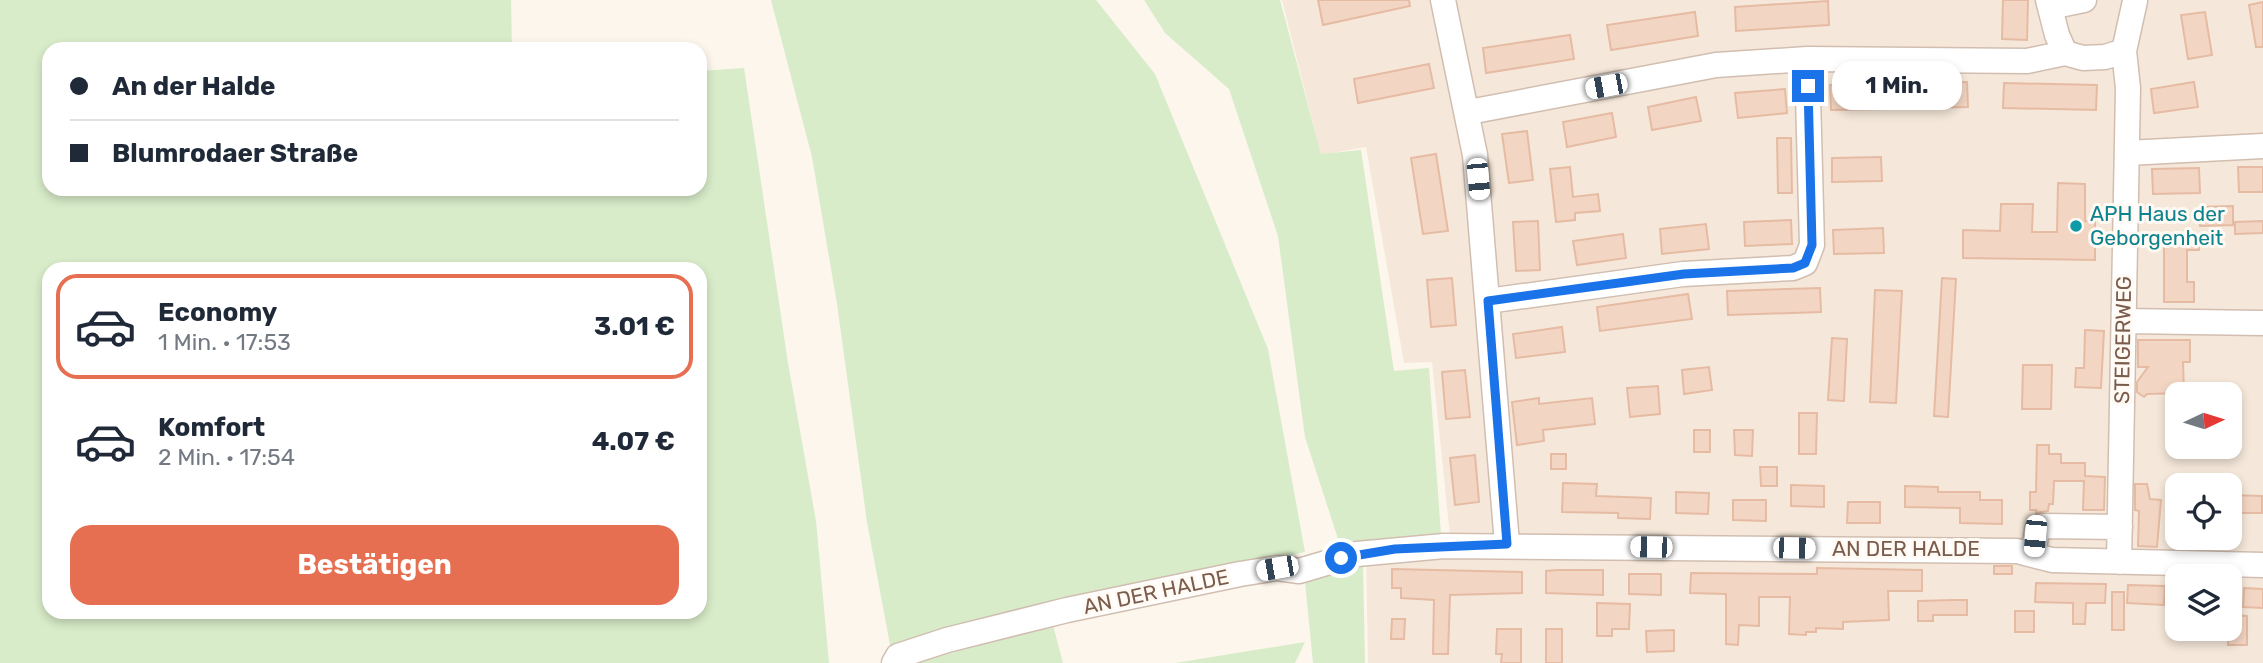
<!DOCTYPE html>
<html lang="de">
<head>
<meta charset="utf-8">
<style>
	:root { --surface:#fff; --page:#f6f6f7; --text:#1f2937; --muted:#747a83; --line:#e0e1e3; --accent:#e76f51 }
	body { margin:0; font-family:Rubik,sans-serif; background:var(--page); color:var(--text); height:100vh; display:flex; flex-direction:column; font-size:26px; white-space:nowrap }
	* { box-sizing:border-box; margin:0 }
	p { font-size:23px; color:var(--muted) }
	.icon { flex:none; width:38px; height:38px; fill:none; stroke:currentColor; stroke-width:2; stroke-linecap:round; stroke-linejoin:round }
	.map { position:relative; flex:1; overflow:hidden }
	.sheet { position:absolute; left:42px; top:262px; width:665px; height:357px; display:flex; flex-direction:column; background:var(--surface); border-radius:21px; box-shadow:0 4px 10px #0003 }
	.sheet>* { flex:none }
	.banner { position:absolute; left:42px; top:42px; width:665px; height:154px; border-radius:21px; box-shadow:0 4px 10px #0003; display:grid; align-content:center; height:154px; padding:0 28px; background:var(--surface) }
	.needle { width:46px; rotate:86deg }
	.buttons { position:absolute; left:2165px; top:382px; display:grid; gap:14px }
	.buttons a { display:grid; place-items:center; width:77px; height:77px; border-radius:14px; background:var(--surface); box-shadow:0 4px 10px #0003; font-size:35px }
	.end { position:absolute; width:32px; height:32px; margin:-16px; border:9px solid #1a73e8; background:#fff; box-shadow:0 0 0 4px #fff }
	.from { border-radius:50% }
	.bubble { position:absolute; height:49px; border-radius:21px; background:var(--surface); box-shadow:0 4px 10px #0003; font-size:23px; font-weight:700; line-height:49px; text-align:center }
	.car { position:absolute; width:21px; height:42px; margin:-21px -10px; border-radius:9px; box-shadow:0 0 5px 2px #0007; background:linear-gradient(#fff 24%,#345 0 40%,#fff 0 76%,#345 0 86%,#fff 0) }
	.banner b { display:flex; align-items:center; gap:24px; height:66px; font-size:26px }
	.banner b+b { border-top:2px solid var(--line) }
	.banner i { width:18px; height:18px; background:var(--text) }
	ul { padding:12px 0 0; list-style:none }
	li { display:flex; align-items:center; gap:21px; height:105px; margin:0 14px 10px; padding:0 14px; border:4px solid transparent; border-radius:21px }
	li div { flex:1 }
	li b { display:block; font-size:26px }
	li em { font-style:normal; font-weight:700 }
	li.current { border-color:var(--accent) }
	li>.icon { width:63px; height:63px; stroke-width:1.5 }
	.button { display:flex; gap:14px; margin-top:auto; padding:14px 28px }
	.button a { flex:1; height:80px; border-radius:21px; background:var(--accent); color:#fff; font-size:28px; font-weight:700; line-height:80px; text-align:center }
	.map>svg:first-child { display:block }
	.residential { fill:#f5e8da; fill-rule:evenodd }
	.green { fill:#d8ecc9; fill-rule:evenodd }
	.building { fill:#f3d5c3; stroke:#e6bba3; stroke-width:2 }
	.lines { fill:none; stroke-linecap:round; stroke-linejoin:round }
	.minor-casing { stroke:#d1beb0; stroke-width:27 }
	.minor { stroke:#fff; stroke-width:24 }
	.route { stroke:#1a73e8; stroke-width:9 }
	.culture-dot { fill:#0f9aa8; stroke:#fffaf3; stroke-width:2.5 }
	.labels { text-anchor:middle; stroke-width:6; stroke-linejoin:round; paint-order:stroke }
	.culture-label { font-size:21px; fill:#0d838f; stroke:#fffaf3; text-anchor:start }
	.street-label { font-size:21px; fill:#7a5c4d; stroke:#fffaf3 }
</style>
</head>
<body>
<div class="map">
<svg width="2263" height="663" viewBox="0 0 2263 663">
	<rect width="100%" height="100%" fill="#fdf6ec"/>
	<path class="residential" d="M1282 0H2263V663H1368L1366 546 1450 536 1432 362 1404 363 1366 147 1321 155ZM2177 394H2230V446H2177ZM2177 485H2230V537H2177ZM2177 576H2230V628H2177Z"/>
	<path class="green" d="M0 0H511L512 49H49V189H700V71L744 68 788 363 816 521 829 663H0ZM49 270H700V612H49Z
		M771 0H1096L1155 74 1268 349 1305 552 1134 587 891 650 867 522 837 304 812 157Z
		M1144 0H1280L1321 154 1361 150 1394 371 1429 368 1441 535 1340 545 1305 437 1278 236 1229 89 1165 33Z
		M1363 564 1365 663H1313L1305 582Z
		M1053 625 1063 663H913Z
		M1305 642 1295 663H1175Z"/>
	<path class="building" d="M1318 0H1409L1410 6 1323 25Z
		M2003 0H2028L2027 40 2002 39Z
		M1828 1 1829 25 1736 31 1735 7Z
		M2263 2V47H2256L2249 5Z
		M1695 12 1698 36 1611 50 1607 25Z
		M2205 12 2212 55 2188 59 2181 15Z
		M1570 35 1574 59 1486 73 1483 48Z
		M1429 64 1434 88 1358 103 1354 79Z
		M1967 82 1968 107 1924 108V83Z
		M2194 82 2198 107 2154 113 2151 89Z
		M2004 83 2097 85 2096 110 2003 108Z
		M1887 84 1888 109 1831 110 1830 85Z
		M1785 89 1787 113 1738 118 1735 93Z
		M1696 97 1701 121 1652 130 1648 107Z
		M1612 113 1616 137 1567 147 1563 122Z
		M1527 131 1533 180 1509 183 1502 134Z
		M1777 138H1791L1792 193H1778Z
		M1436 154 1448 231 1423 234 1411 158Z
		M1881 157 1882 181 1832 182V158Z
		M1570 167 1573 197 1598 194 1600 211 1575 213V220L1556 222 1550 169Z
		M2238 167H2263V192H2239Z
		M2199 168 2200 193 2153 194 2152 169Z
		M2058 183 2085 184V221H2095V260L1963 258V230L2000 231 2001 204H2033L2032 232H2057Z
		M2233 206V225L2200 226V207Z
		M1791 220 1792 244 1745 246 1744 222Z
		M1538 221 1540 270 1516 271 1513 222Z
		M2263 221V233L2235 234V222Z
		M1706 224 1709 249 1662 254 1660 229Z
		M1883 228 1884 253 1834 254 1833 230Z
		M1623 234 1626 258 1577 265 1573 241Z
		M2164 236H2199V250H2187V282H2194V302H2164Z
		M1452 278 1456 325 1431 327 1427 280Z
		M1942 278 1956 279 1948 417 1934 416Z
		M1820 288 1821 312 1728 315 1727 291Z
		M1875 290 1902 291 1896 403 1870 402Z
		M1688 294 1692 319 1600 331 1597 307Z
		M1562 327 1565 352 1516 358 1513 334Z
		M2085 330 2104 331 2101 388 2075 387 2076 368H2084Z
		M1832 338 1847 339 1844 401 1828 400Z
		M2138 340H2190V362H2183L2184 393 2147 394 2144 397 2137 392V382L2148 367H2138Z
		M2023 365H2052L2051 409H2022Z
		M1709 367 1712 390 1684 394 1682 370Z
		M1465 370 1470 417 1446 419 1442 372Z
		M1658 386 1660 414 1630 417 1627 388Z
		M1539 398V404L1592 398 1595 424 1543 430 1544 441 1517 445 1512 402Z
		M1799 413H1817L1816 454H1799Z
		M1694 430H1710V452H1694Z
		M1734 430H1753L1752 456 1735 455Z
		M2037 445H2049V454H2061V463H2085V476L2105 477 2104 510H2083L2084 481H2054L2053 504H2049L2048 511 2036 513V510H2030V492H2036Z
		M1551 454H1566V469H1551Z
		M1475 455 1479 502 1455 505 1450 458Z
		M1760 467H1777V486H1761Z
		M1563 483 1597 484 1596 496 1651 498 1650 519 1618 518V513L1562 512Z
		M2135 484H2147L2150 499 2161 500 2157 547 2138 546 2139 511 2135 510Z
		M1791 485 1824 486V507L1791 506Z
		M1905 486 1938 487V492H1980V500H2002V524L1960 523V508L1905 507Z
		M1676 492 1709 493 1708 514 1676 513Z
		M2230 495 2262 496V513H2230Z
		M1733 500H1766V521L1733 520Z
		M1848 502H1880V523H1847Z
		M1994 566H2012V574H1994Z
		M1817 568 1922 570V591H1888L1889 620 1843 622V629L1816 628V632H1806V635L1789 634 1790 597H1759V626L1739 625 1738 645 1726 644V594L1690 593 1691 573 1817 574Z
		M1392 569 1522 572V593L1450 595 1448 654H1433L1434 600 1401 598V588H1392Z
		M1557 570H1603V595L1546 593V571Z
		M1629 574H1661V595L1629 594Z
		M2036 583 2106 584 2105 603H2086L2085 624H2073V603L2035 602Z
		M2128 585 2165 586 2164 605 2127 603Z
		M2244 588 2263 589V608L2243 607Z
		M2112 592H2124V630H2112Z
		M1952 600H1967V615H1933V621H1918V601Z
		M1597 603 1630 604 1629 629H1612V636H1597Z
		M2015 611H2034V632H2015Z
		M2230 615 2247 616V645H2228Z
		M1392 619H1405L1404 639H1391Z
		M1497 629H1521V663H1501L1502 654H1496Z
		M1546 629H1562V663H1546Z
		M1674 630V651L1647 652 1646 631Z"/>
	<g class="lines">
		<defs>
			<path id="minor" d="M1443 0 1475 155 1507 544
				M2048 0 2057 35 2065 53
				M2050 7 2084 0
				M1469 112 1716 65 1807 59 2027 61 2065 53 2083 58 2105 57 2124 51 2135 1
				M2127 153 2263 146
				M1488 301 1683 274 1793 268 1805 263 1812 245 1807 59
				M2124 321 2263 323
				M2033 555 2037 530 2043 526 2120 527
				M2119 562 2128 88 2124 51
				M894 663 898 656 947 640 1067 610 1240 574 1277 568 1299 571 1357 554 1444 546 2017 551 2052 560 2263 565"/>
		</defs>
		<use href="#minor" class="minor-casing"/>
		<use href="#minor" class="minor"/>
	</g>
	<g class="lines">
		<path class="route" d="M1341 558 1395 549 1507 544 1488 301 1684 274 1793 268 1805 263 1812 245 1808 86"/>
	</g>
	<circle class="culture-dot" cx="2076" cy="226" r="7"/>
	<g class="labels">
		<g class="culture-label">
			<text x="2090" y="221">APH Haus der<tspan x="2090" dy="24">Geborgenheit</tspan></text>
		</g>
		<g class="street-label">
			<text transform="translate(2123 340) rotate(-89)" y="7">STEIGERWEG</text>
			<text x="1906" y="556">AN DER HALDE</text>
			<text transform="translate(1156 592) rotate(-12)" y="7">AN DER HALDE</text>
		</g>
	</g>
</svg>
<div class="buttons">
<a><svg class="needle" viewBox="-14 -14 28 28"><path d="M0-13l5 13h-10z" fill="#e53935"/><path d="M0 13l5-13h-10z" fill="#747a83"/></svg></a>
<a><svg class="icon" aria-label="locate" viewBox="0 0 24 24"><circle cx="12" cy="12" r="6"/><path d="M12 2v4M12 18v4M2 12h4M18 12h4"/></svg></a>
<a><svg class="icon" aria-label="layers" viewBox="0 0 24 24"><path d="M12 4l9 5-9 5-9-5zM3 14l9 5 9-5"/></svg></a>
</div>
<i class="end from" style="left:1341px;top:558px"></i>
<i class="end" style="left:1808px;top:86px"></i>
<div class="bubble" style="left:1832px;top:61px;width:130px">1 Min.</div>
<i class="car" style="left:1606px;top:86px;rotate:259deg"></i>
<i class="car" style="left:1478px;top:179px;rotate:175deg"></i>
<i class="car" style="left:2035px;top:536px;rotate:185deg"></i>
<i class="car" style="left:1651px;top:547px;rotate:271deg"></i>
<i class="car" style="left:1794px;top:548px;rotate:91deg"></i>
<i class="car" style="left:1277px;top:568px;rotate:260deg"></i>
<div class="banner">
<b><i class="from"></i>An der Halde</b>
<b><i></i>Blumrodaer Straße</b>
</div>
<section class="sheet">
<ul>
<li class="current"><svg class="icon" aria-label="car" viewBox="0 0 24 24"><path d="M5 17H2v-5l4-1 3-4h7l3 4 3 1v5h-3M9 17h6M6 11h13"/><circle cx="7" cy="17" r="2"/><circle cx="17" cy="17" r="2"/></svg><div><b>Economy</b><p>1 Min. · 17:53</p></div><em>3.01 €</em></li>
<li><svg class="icon" aria-label="car" viewBox="0 0 24 24"><path d="M5 17H2v-5l4-1 3-4h7l3 4 3 1v5h-3M9 17h6M6 11h13"/><circle cx="7" cy="17" r="2"/><circle cx="17" cy="17" r="2"/></svg><div><b>Komfort</b><p>2 Min. · 17:54</p></div><em>4.07 €</em></li>
</ul>
<div class="button"><a>Bestätigen</a></div>
</section>
</div>
</body>
</html>
